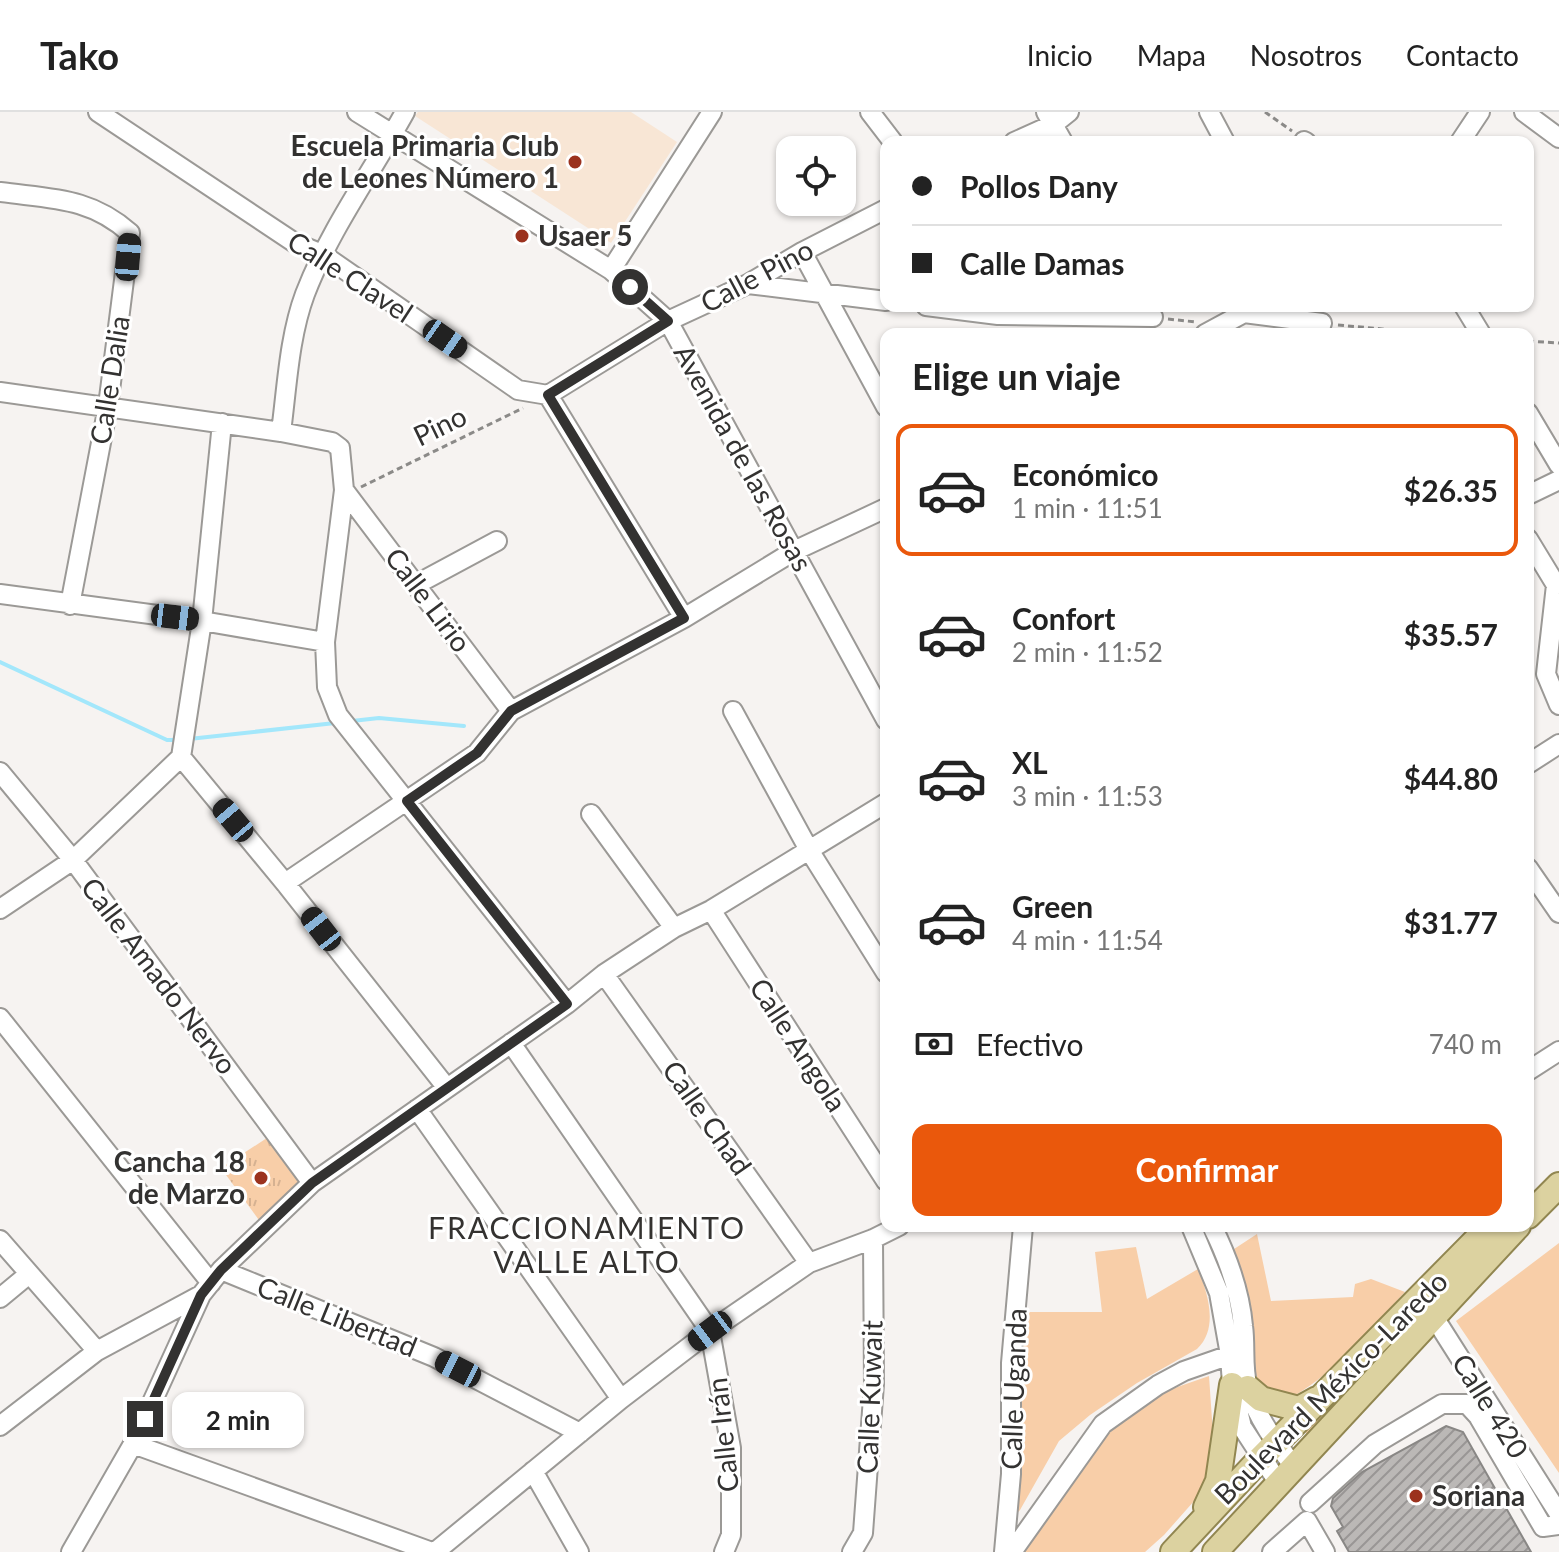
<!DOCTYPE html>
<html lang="es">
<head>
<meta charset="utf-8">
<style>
	:root { --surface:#fff; --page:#f6f6f6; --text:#222; --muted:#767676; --line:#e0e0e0; --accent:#ea580c }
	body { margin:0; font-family:Lato,sans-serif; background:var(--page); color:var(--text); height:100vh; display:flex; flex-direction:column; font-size:30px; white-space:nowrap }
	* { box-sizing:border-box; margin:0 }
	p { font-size:26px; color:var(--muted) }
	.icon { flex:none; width:44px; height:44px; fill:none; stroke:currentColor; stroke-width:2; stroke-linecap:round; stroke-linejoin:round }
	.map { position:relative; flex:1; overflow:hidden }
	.sheet { position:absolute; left:880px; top:216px; width:654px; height:904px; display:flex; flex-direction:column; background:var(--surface); border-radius:16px; box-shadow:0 2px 6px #0004 }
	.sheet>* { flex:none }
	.banner { position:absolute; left:880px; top:24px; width:654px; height:176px; border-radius:16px; box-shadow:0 2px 6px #0004; display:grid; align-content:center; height:176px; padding:0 32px; background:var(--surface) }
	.fabs { position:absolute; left:776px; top:24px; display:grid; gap:16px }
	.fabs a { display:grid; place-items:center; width:80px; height:80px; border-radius:16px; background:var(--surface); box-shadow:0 2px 6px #0004; font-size:40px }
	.end { position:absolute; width:36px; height:36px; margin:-18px; border:10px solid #333231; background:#fff; box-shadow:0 0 0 4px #fff }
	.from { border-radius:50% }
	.bubble { position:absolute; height:56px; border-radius:16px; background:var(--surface); box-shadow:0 2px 6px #0004; font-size:26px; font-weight:700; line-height:56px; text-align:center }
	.car { position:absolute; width:24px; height:48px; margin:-24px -12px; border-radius:10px; box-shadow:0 0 6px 2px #0007; background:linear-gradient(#222 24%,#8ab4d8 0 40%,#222 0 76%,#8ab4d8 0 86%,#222 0) }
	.banner b { display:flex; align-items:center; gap:28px; height:76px; font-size:30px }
	.banner b+b { border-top:2px solid var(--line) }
	.banner i { width:20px; height:20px; background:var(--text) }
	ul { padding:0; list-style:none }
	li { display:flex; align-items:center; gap:24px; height:132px; margin:0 16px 12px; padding:0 16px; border:4px solid transparent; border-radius:16px }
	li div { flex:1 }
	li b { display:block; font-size:30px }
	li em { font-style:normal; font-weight:700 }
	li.active { border-color:var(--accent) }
	li>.icon { width:72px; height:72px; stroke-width:1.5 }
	h2 { padding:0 32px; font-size:36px; line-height:96px }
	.pay { display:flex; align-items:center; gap:20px; height:88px; padding:0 32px; font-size:30px }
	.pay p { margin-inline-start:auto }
	.action { display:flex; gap:16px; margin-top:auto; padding:16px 32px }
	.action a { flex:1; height:92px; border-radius:16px; background:var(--accent); color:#fff; font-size:32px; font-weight:700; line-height:92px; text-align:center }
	header { display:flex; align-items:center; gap:48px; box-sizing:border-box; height:112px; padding:0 40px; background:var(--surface); border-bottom:2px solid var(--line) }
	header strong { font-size:38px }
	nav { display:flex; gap:44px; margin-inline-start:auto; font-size:28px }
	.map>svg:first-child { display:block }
	.education { fill:#f8e6d5 }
	.grass { fill:#f8cea8 }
	.park { fill:url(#park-tufts) }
	.garden { fill:url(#garden-furrows) }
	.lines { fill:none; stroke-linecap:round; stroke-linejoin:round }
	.stream { stroke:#a3e7fb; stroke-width:4 }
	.building { fill:url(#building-hatch); stroke:#898785; stroke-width:2 }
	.minor-casing { stroke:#9b9996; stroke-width:22 }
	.major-casing { stroke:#918650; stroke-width:28 }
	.path { stroke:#8b8a88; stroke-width:3; stroke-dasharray:6 4; stroke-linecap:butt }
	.minor { stroke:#fff; stroke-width:18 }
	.major { stroke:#dcd2a0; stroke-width:24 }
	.route { stroke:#333231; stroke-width:10 }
	.poi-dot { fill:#9b321e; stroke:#fff; stroke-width:3 }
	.labels { text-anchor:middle; stroke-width:6; stroke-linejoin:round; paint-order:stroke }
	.poi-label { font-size:28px; font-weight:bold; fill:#333231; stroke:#fff; text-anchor:end }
	.street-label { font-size:28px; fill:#333231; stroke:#fff }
	.neighbourhood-label { font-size:30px; letter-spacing:2px; fill:#343230; stroke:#fff }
</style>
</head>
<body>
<header>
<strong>Tako</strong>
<nav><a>Inicio</a><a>Mapa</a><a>Nosotros</a><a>Contacto</a></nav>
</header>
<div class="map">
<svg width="1559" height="1440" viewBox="0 0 1559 1440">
	<defs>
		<pattern id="park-tufts" width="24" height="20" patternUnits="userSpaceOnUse" patternTransform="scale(2)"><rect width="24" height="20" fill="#f8cea8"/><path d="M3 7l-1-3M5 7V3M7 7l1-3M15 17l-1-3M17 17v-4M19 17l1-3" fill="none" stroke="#d5b191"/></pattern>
		<pattern id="garden-furrows" width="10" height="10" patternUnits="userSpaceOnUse" patternTransform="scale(2)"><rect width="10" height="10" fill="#f8cea8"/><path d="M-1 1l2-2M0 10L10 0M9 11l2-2" fill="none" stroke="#d5b191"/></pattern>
		<pattern id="building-hatch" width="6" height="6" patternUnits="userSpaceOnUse" patternTransform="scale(2)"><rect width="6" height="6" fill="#bbb8b6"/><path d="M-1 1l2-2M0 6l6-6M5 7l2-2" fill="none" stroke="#999695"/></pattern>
	</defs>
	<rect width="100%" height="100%" fill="#f6f3f1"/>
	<path class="education" d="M418 0H631L677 30 611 131 415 4Z"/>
	<path class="grass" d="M1257 1122 1271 1189 1353 1185 1355 1172 1371 1167 1405 1180C1371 1216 1337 1259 1294 1284L1253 1273 1248 1181 1231 1139Z
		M1559 1131V1361L1456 1209Z
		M1136 1135 1147 1187 1198 1157C1208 1182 1219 1216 1197 1237L1137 1271 1090 1303 1059 1329 1020 1398 1007 1412 1016 1200H1102L1095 1140Z
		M1209 1264 1213 1322 1202 1380 1164 1423 1145 1440H1015L1075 1341 1163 1280Z"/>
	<path class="park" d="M273 1022 311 1071 264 1115 221 1056Z"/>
	<path class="garden" d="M1394 1228 1396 1230 1310 1322 1306 1321 1305 1317Z"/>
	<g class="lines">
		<path class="stream" d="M0 550 167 628H180
			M352 609 379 606 464 614
			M189 627 335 611"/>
	</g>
	<path class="building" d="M1446 1314 1463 1320 1531 1440H1349L1337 1419 1343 1415 1331 1394 1333 1386 1362 1360Z"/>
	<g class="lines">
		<defs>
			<path id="minor" d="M98 0 295 131 322 142 518 278 548 283 684 506
				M357 0 611 158 668 209 886 608
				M870 0 893 30
				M1046 0 1063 30
				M1209 0 1225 30
				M1524 0 1559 26
				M1304 29 1306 30
				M1014 30 1054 12 1069 0
				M1460 30 1480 0
				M0 80C51 87 90 85 130 121L108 294 70 493
				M802 140 886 295
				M611 158 712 0
				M748 172 886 189
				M926 194 998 203 1153 205
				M1464 194 1481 222
				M1244 201 1322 211
				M1205 222 1255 195
				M0 280 281 320 332 330 340 336 344 378 325 530 327 575 338 603 567 892
				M548 283 668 209 748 172 802 140 886 97
				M1528 301 1559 353
				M281 320C287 275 289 225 305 182 330 117 372 60 405 0
				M344 378 511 599
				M1528 383 1559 368
				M1528 427 1556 473
				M417 472 497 429
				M1556 473 1546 562 1559 593
				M0 482 202 509 325 530
				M733 599 809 738 886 861
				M181 645 285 771 447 976
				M181 645 202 509 222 311
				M1528 652 1559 632
				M0 660 73 748 312 1071
				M591 702 674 816
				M1528 756 1559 801
				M285 771 477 641 511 599 684 506 794 439 886 396
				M0 797 73 748 181 645
				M711 798 886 1069
				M604 862 809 1151
				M0 906 211 1171
				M511 931 710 1219 731 1336V1423L724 1440
				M1528 959 1559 939
				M417 997 621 1287
				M1191 1114 1219 1181 1230 1243 1232 1273 1242 1315 1278 1370
				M1212 1114C1228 1146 1240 1179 1243 1214 1246 1235 1242 1255 1248 1276 1257 1306 1276 1331 1295 1356
				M0 1128 97 1239
				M221 1158 434 1245 580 1321
				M0 1186 29 1162
				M1427 1194 1559 1402
				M0 1314 97 1239 201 1183 221 1158 312 1071 567 892 604 862 674 816 711 798 886 691
				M133 1332 432 1440
				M533 1359 579 1440
				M1310 1391 1375 1332 1442 1292H1467L1478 1304 1543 1415 1559 1413
				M71 1440 133 1332 201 1183
				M435 1440 621 1287 710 1219 809 1151 873 1127 899 1114
				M852 1440 863 1421 874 1272 873 1127
				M1004 1440 1011 1362V1251L1023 1114
				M1012 1440 1103 1312 1158 1273 1184 1259 1230 1243
				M1272 1440 1307 1409 1325 1440"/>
			<path id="major" d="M1528 1104 1559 1073
				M1248 1276 1261 1287 1299 1297 1317 1287
				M1206 1395 1218 1369 1232 1273
				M1173 1440 1260 1347 1490 1114
				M1215 1440 1518 1114"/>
		</defs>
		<use href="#minor" class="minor-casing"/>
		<use href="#major" class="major-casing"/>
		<path class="path" d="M1265 0 1292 19
			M1168 207 1196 210
			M1338 213 1438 222
			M1528 229 1559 231
			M361 375 523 296"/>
		<use href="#minor" class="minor"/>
		<use href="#major" class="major"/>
	</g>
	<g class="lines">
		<path class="route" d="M145 1307 201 1183 221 1158 312 1071 567 892 407 689 477 641 511 599 684 506 548 283 668 209 630 175"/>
	</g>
	<g class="poi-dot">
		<circle cx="575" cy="50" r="8"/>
		<circle cx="522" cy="124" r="8"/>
		<circle cx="261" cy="1066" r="8"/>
		<circle cx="1416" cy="1384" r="8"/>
	</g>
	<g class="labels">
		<g class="poi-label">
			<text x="559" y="44">Escuela Primaria Club<tspan x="559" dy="32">de Leones Número 1</tspan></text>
			<text x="538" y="134" text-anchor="start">Usaer 5</text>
			<text x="245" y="1060">Cancha 18<tspan x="245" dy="32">de Marzo</tspan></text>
			<text x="1432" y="1394" text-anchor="start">Soriana</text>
		</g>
		<g class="street-label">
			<text transform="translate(757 164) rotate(-28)" y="10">Calle Pino</text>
			<text transform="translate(350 165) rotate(33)" y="10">Calle Clavel</text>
			<text transform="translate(110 268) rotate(-81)" y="10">Calle Dalia</text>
			<text transform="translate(440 314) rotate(-26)" y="10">Pino</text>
			<text transform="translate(743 346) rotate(61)" y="10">Avenida de las Rosas</text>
			<text transform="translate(428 488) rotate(53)" y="10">Calle Lirio</text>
			<text transform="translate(159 864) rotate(53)" y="10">Calle Amado Nervo</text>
			<text transform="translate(798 933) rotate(57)" y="10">Calle Angola</text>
			<text transform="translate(707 1006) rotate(55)" y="10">Calle Chad</text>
			<text transform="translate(337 1205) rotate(22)" y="10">Calle Libertad</text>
			<text transform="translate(1331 1276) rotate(-45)" y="10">Boulevard México-Laredo</text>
			<text transform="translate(1014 1277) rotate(-88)" y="10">Calle Uganda</text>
			<text transform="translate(870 1285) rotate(-88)" y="10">Calle Kuwait</text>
			<text transform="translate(1490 1294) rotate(58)" y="10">Calle 420</text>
			<text transform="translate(723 1323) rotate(-96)" y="10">Calle Irán</text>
		</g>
		<g class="neighbourhood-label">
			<text x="587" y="1127">FRACCIONAMIENTO<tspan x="587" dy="34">VALLE ALTO</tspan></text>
		</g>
	</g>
</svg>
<div class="fabs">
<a><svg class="icon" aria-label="locate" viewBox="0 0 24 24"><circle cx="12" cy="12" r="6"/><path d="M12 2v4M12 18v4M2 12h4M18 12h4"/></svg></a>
</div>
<i class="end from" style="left:630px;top:175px"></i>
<i class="end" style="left:145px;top:1307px"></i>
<div class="bubble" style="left:172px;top:1280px;width:132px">2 min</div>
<i class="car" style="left:128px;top:145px;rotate:5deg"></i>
<i class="car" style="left:445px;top:227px;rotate:125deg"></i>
<i class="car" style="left:175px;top:505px;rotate:97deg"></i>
<i class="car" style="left:233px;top:708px;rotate:320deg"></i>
<i class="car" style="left:321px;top:817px;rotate:322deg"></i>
<i class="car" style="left:710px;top:1219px;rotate:233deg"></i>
<i class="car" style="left:458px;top:1257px;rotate:297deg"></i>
<div class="banner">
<b><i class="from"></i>Pollos Dany</b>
<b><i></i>Calle Damas</b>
</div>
<section class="sheet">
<h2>Elige un viaje</h2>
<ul>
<li class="active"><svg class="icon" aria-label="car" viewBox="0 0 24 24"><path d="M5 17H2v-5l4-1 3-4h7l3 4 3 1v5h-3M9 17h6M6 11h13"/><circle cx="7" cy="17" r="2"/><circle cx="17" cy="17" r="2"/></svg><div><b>Económico</b><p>1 min · 11:51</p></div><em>$26.35</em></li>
<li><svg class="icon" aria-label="car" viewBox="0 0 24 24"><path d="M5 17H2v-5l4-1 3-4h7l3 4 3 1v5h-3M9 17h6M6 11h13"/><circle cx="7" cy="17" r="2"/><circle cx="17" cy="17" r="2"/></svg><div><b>Confort</b><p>2 min · 11:52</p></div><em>$35.57</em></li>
<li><svg class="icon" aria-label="car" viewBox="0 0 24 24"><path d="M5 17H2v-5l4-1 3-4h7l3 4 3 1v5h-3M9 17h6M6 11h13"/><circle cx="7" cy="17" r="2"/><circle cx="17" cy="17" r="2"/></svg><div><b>XL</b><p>3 min · 11:53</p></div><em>$44.80</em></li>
<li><svg class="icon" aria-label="car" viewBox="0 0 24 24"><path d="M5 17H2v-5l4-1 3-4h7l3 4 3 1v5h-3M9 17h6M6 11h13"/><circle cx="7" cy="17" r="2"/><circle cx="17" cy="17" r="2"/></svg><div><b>Green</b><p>4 min · 11:54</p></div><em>$31.77</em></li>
</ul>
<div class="pay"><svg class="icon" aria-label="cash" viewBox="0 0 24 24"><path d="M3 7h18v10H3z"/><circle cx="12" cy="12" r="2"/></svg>Efectivo<p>740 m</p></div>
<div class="action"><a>Confirmar</a></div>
</section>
</div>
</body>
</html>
